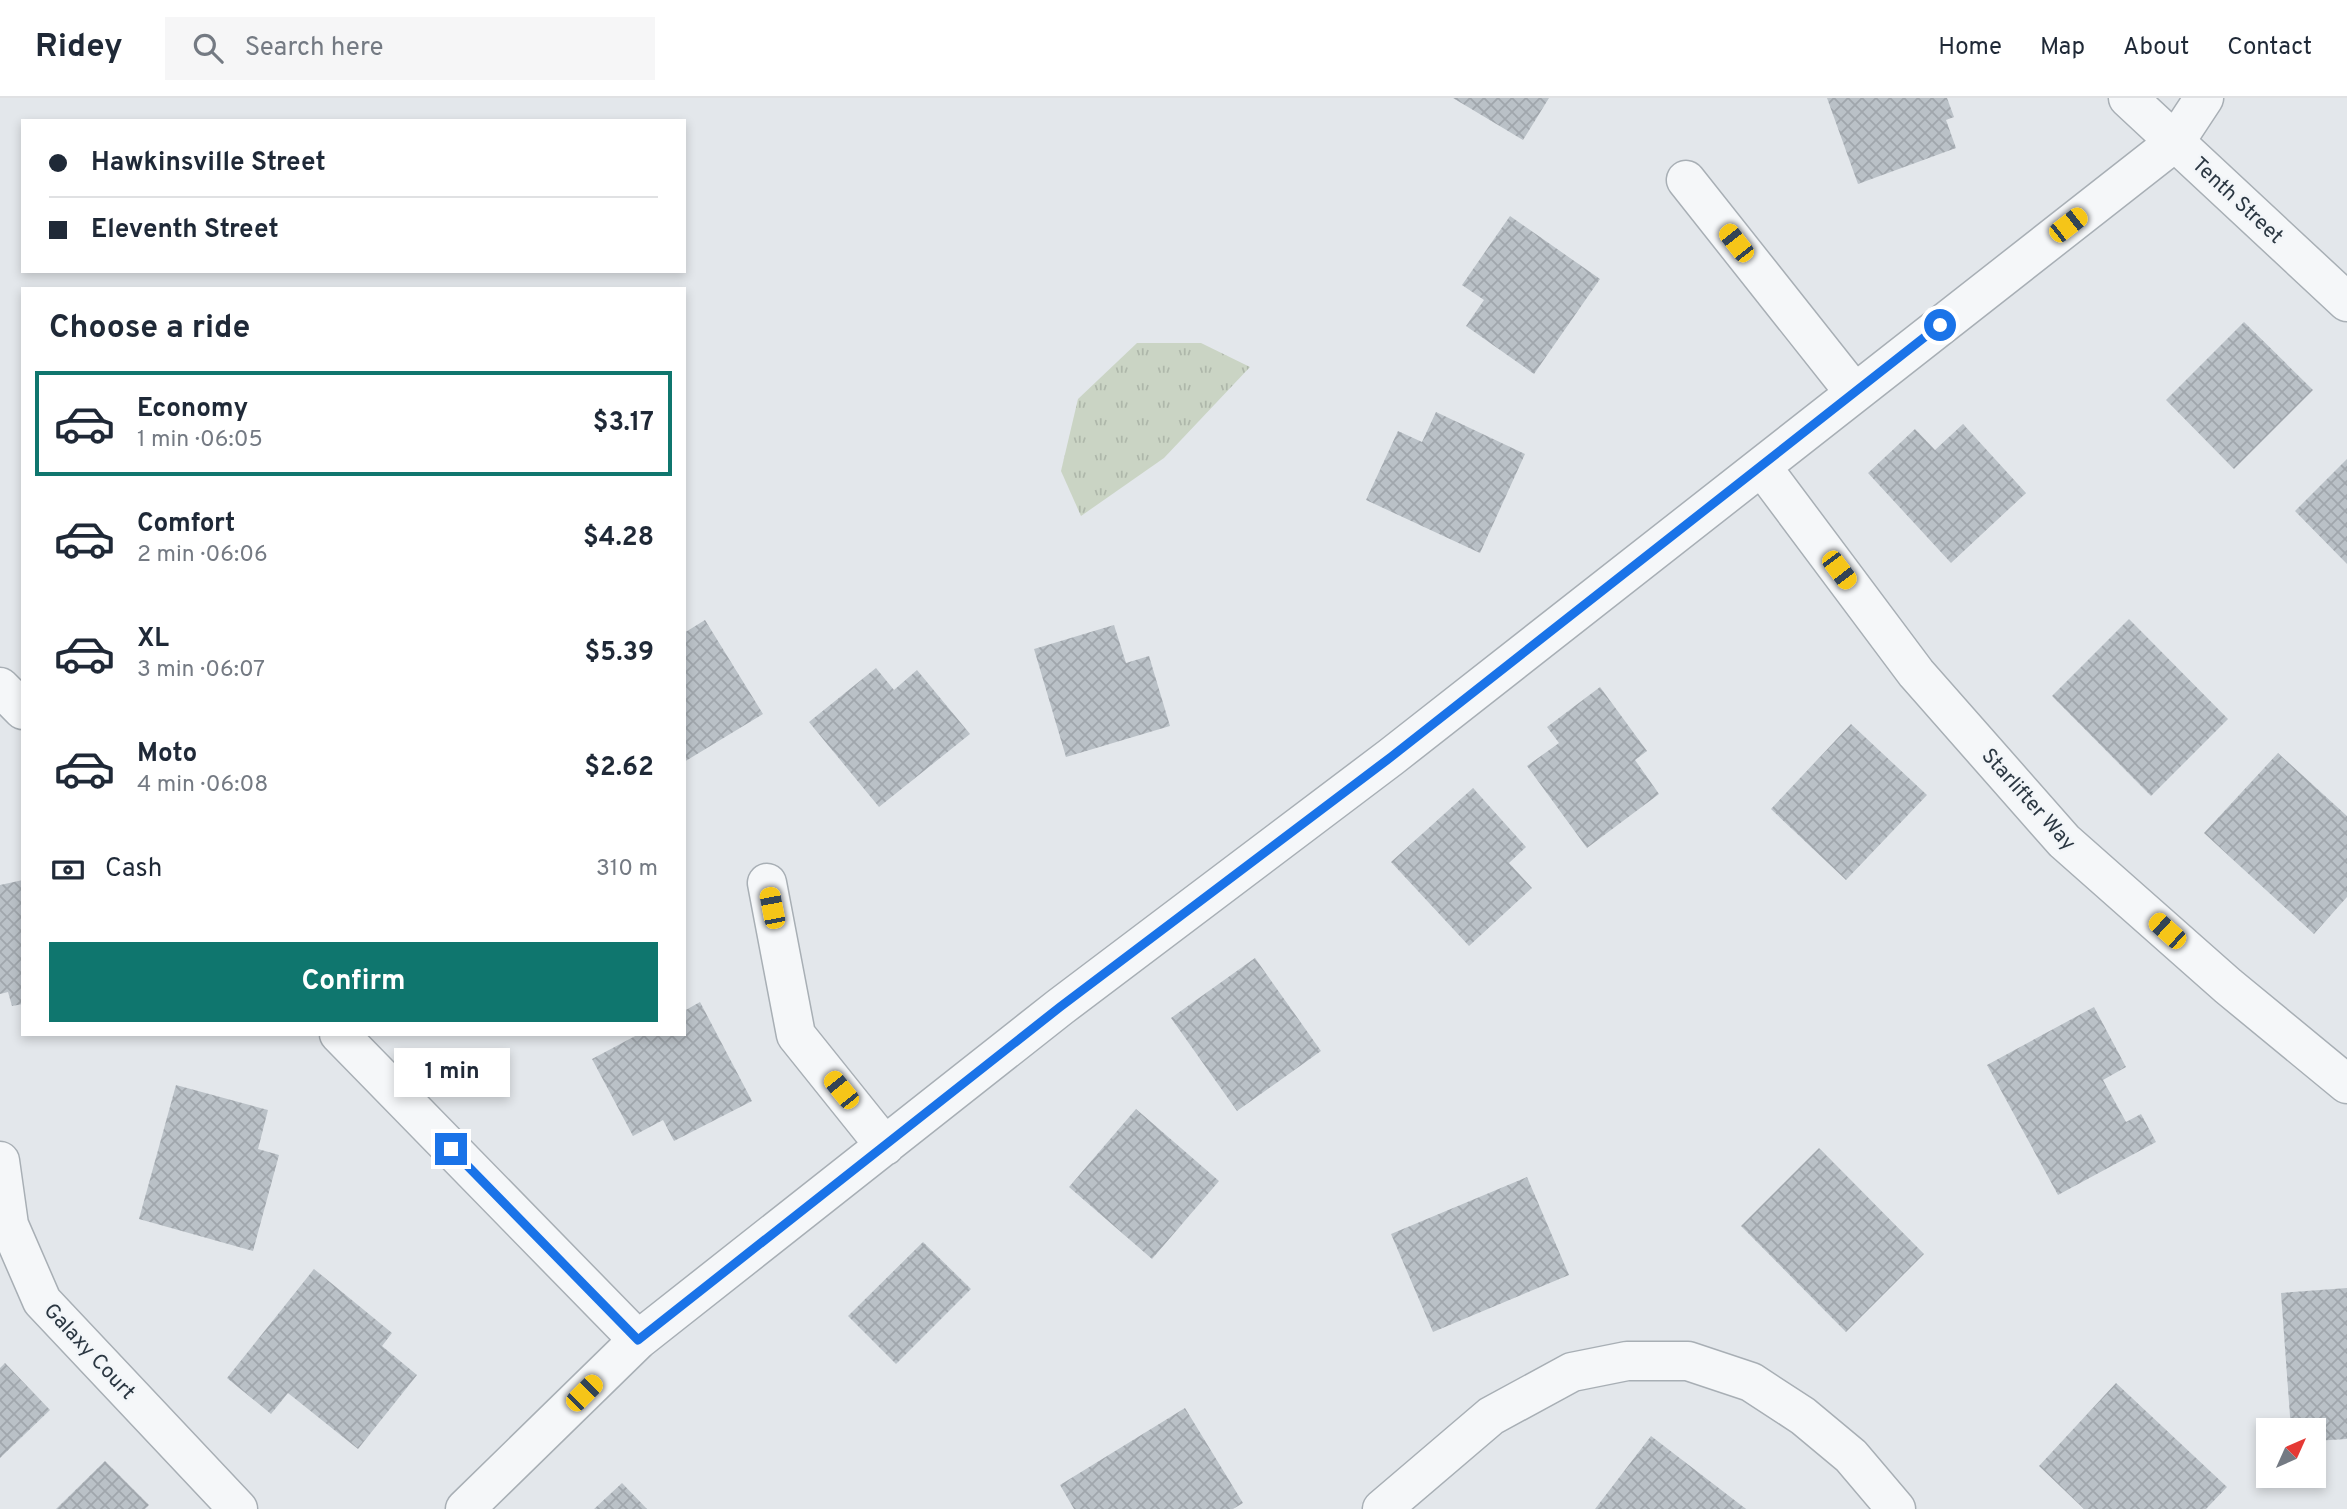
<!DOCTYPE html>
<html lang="en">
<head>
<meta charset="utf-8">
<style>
	:root { --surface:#fff; --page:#f6f6f7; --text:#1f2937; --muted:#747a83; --line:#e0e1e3; --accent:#0f766e }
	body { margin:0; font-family:Overpass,sans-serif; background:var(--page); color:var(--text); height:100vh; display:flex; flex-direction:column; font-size:26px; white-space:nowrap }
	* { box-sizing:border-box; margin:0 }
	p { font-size:23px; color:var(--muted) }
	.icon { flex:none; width:38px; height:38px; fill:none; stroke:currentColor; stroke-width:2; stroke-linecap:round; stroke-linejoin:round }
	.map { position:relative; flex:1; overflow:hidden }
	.drawer { position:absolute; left:21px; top:189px; width:665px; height:749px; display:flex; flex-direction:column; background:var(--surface); border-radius:0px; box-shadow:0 4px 10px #0003 }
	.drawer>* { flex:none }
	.banner { position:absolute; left:21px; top:21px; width:665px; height:154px; border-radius:0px; box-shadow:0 4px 10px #0003; display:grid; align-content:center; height:154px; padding:0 28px; background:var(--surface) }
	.needle { width:46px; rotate:45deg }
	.fabs { position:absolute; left:2256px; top:1320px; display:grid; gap:14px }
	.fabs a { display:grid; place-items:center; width:70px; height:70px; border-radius:0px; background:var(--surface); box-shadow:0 4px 10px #0003; font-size:35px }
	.end { position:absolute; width:32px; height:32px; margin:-16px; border:9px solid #1a73e8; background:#fff; box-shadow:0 0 0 4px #fff }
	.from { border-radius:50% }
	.bubble { position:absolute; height:49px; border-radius:0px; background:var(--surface); box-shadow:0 4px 10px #0003; font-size:23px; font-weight:700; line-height:49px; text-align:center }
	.car { position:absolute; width:21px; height:42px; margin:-21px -10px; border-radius:9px; box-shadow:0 0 5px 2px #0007; background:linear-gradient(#f5c518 24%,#345 0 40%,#f5c518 0 76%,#345 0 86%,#f5c518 0) }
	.banner b { display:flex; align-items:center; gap:24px; height:66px; font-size:26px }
	.banner b+b { border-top:2px solid var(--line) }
	.banner i { width:18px; height:18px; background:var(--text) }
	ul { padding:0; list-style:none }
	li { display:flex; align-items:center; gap:21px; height:105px; margin:0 14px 10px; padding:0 14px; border:4px solid transparent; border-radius:0px }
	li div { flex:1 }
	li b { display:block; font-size:26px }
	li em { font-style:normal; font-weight:700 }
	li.active { border-color:var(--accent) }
	li>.icon { width:63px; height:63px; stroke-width:1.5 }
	h2 { padding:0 28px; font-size:32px; line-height:84px }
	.pay { display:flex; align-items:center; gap:18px; height:77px; padding:0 28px; font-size:26px }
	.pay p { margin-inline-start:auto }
	.button { display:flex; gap:14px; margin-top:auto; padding:14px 28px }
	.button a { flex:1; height:80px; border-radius:0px; background:var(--accent); color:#fff; font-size:28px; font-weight:700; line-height:80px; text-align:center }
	header { display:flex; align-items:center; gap:42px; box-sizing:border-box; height:98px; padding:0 35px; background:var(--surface); border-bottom:2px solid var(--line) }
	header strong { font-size:33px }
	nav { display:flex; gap:38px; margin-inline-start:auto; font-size:24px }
	.search { width:490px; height:63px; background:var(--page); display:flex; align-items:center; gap:18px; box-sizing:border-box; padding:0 24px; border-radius:0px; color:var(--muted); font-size:26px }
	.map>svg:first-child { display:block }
	.grass { fill:url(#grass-tufts) }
	.building { fill:url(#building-cross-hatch) }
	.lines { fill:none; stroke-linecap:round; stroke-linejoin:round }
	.minor-casing { stroke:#a8afb5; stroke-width:41 }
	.minor { stroke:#f5f7f9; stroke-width:38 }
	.route { stroke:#1a73e8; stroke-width:9 }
	.labels { text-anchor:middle; stroke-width:5; stroke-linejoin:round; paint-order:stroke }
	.street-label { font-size:21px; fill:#2b3742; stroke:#f2f5f8 }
</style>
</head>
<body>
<header>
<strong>Ridey</strong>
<div class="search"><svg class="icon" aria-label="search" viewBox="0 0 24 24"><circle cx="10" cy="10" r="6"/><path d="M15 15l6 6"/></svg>Search here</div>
<nav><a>Home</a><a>Map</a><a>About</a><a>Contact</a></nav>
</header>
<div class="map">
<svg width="2347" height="1411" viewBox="0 0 2347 1411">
	<defs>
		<pattern id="grass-tufts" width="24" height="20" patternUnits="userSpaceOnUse" patternTransform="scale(1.75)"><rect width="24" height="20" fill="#cad4c4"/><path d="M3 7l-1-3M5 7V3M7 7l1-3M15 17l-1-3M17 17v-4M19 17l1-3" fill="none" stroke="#aeb7aa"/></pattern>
		<pattern id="building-cross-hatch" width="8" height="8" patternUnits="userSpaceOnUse" patternTransform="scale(1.75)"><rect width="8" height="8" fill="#bac1c7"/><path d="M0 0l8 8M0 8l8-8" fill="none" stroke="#a0a6ac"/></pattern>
	</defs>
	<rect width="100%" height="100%" fill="#e3e7eb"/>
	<path class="grass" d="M1137 245H1201L1250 269 1164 360 1081 418 1061 373 1078 301Z"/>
	<path class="building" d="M1453 0H1549L1523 42Z
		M1827 0H1947L1954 19 1946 22 1956 50 1858 86Z
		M1510 118 1600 181 1534 276 1466 228 1484 202 1462 187Z
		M2244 224 2313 292 2234 371 2166 302Z
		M1436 314 1525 356 1480 455 1366 402 1398 333 1422 344Z
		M1963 326 2026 395 1951 465 1868 375 1915 331 1935 352Z
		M2347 361V466L2295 413Z
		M2129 521 2228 621 2151 698 2052 598Z
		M705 522 763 616 684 664V535Z
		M1114 527 1126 565 1149 558 1170 628 1066 659 1034 551Z
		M876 570 894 592 917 572 970 636 879 709 809 624Z
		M1600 589 1647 653 1635 662 1659 696 1587 750 1527 668 1559 645 1547 629Z
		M1851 626 1927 697 1846 782 1771 711Z
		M2278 655 2347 718V799L2314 836 2204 735Z
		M1473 690 1526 749 1509 765 1532 790 1469 848 1391 764Z
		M23 782V906L12 908 8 894 0 896V787Z
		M1255 860 1321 953 1237 1013 1171 920Z
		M700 904 752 1003 674 1043 663 1022 633 1038 592 961 639 936H684V913Z
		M2094 909 2126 969 2103 982 2126 1024 2141 1016 2156 1044 2058 1097 1987 967Z
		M176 987 268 1012 258 1051 279 1057 253 1153 139 1121Z
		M1136 1011 1219 1083 1152 1161 1069 1089Z
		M1819 1050 1924 1156 1846 1234 1741 1128Z
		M1527 1079 1569 1177 1433 1234 1391 1136Z
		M923 1144 971 1191 896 1266 848 1218Z
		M314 1171 392 1235 382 1248 417 1277 358 1351 288 1295 271 1316 227 1280Z
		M2347 1190V1341L2314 1343V1332H2291L2281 1195Z
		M5 1265 50 1312 0 1360V1270Z
		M2116 1285 2227 1389 2206 1411H2084L2039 1368Z
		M1185 1310 1243 1405 1233 1411H1074L1060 1387Z
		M1651 1338 1746 1411H1595Z
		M105 1363 149 1407 145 1411H56Z
		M622 1385 647 1411H594Z"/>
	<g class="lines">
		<defs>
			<path id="minor" d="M2128 0 2347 204
				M1686 82 1854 294
				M1762 369 1916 575 2064 743 2228 888 2347 986
				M0 589 23 612
				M767 785 796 937 885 1048
				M339 936 638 1242
				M0 1063 9 1127 42 1203 238 1411
				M465 1411 638 1242 1060 909 1391 659 2175 44 2204 0
				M1382 1411 1491 1318 1572 1274 1627 1263H1688L1751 1284 1803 1318 1851 1358 1896 1411"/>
		</defs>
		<use href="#minor" class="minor-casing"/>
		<use href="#minor" class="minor"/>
	</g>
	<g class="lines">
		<path class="route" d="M451 1051 638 1242 1060 909 1391 659 1940 227"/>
	</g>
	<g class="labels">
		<g class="street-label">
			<text transform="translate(2238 102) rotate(43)" y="7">Tenth Street</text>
			<text transform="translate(2029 701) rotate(48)" y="7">Starlifter Way</text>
			<text transform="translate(90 1253) rotate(47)" y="7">Galaxy Court</text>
		</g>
	</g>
</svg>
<div class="fabs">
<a><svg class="needle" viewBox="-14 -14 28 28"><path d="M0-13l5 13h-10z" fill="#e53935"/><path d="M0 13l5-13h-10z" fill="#747a83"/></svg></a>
</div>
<i class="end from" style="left:1940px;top:227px"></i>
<i class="end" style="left:451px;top:1051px"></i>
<div class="bubble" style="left:394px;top:950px;width:116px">1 min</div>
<i class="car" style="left:2068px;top:127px;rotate:52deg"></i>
<i class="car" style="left:1736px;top:145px;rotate:322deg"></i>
<i class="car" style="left:1839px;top:472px;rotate:143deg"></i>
<i class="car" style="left:772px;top:810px;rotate:349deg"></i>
<i class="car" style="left:2167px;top:833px;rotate:312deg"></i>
<i class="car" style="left:841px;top:992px;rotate:321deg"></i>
<i class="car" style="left:584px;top:1295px;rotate:45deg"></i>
<div class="banner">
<b><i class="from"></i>Hawkinsville Street</b>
<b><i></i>Eleventh Street</b>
</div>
<section class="drawer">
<h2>Choose a ride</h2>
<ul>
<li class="active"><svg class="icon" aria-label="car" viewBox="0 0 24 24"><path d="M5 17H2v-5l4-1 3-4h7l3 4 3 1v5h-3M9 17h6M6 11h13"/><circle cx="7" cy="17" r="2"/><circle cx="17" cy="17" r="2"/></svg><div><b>Economy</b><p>1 min · 06:05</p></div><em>$3.17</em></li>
<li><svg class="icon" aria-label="car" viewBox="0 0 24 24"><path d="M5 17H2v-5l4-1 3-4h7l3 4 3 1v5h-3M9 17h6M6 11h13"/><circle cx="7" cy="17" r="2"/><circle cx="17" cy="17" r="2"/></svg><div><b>Comfort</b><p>2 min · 06:06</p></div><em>$4.28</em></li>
<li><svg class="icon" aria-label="car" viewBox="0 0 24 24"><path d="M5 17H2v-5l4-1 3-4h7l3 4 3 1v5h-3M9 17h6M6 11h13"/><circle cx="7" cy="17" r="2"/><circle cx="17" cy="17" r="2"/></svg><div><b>XL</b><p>3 min · 06:07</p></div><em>$5.39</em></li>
<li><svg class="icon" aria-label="car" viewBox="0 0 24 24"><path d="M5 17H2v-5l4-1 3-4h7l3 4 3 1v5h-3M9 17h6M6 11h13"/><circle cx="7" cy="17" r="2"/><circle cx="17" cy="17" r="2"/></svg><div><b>Moto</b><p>4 min · 06:08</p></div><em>$2.62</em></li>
</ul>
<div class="pay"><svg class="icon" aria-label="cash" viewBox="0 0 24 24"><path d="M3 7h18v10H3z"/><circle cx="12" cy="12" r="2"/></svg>Cash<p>310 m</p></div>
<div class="button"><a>Confirm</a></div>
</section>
</div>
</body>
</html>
